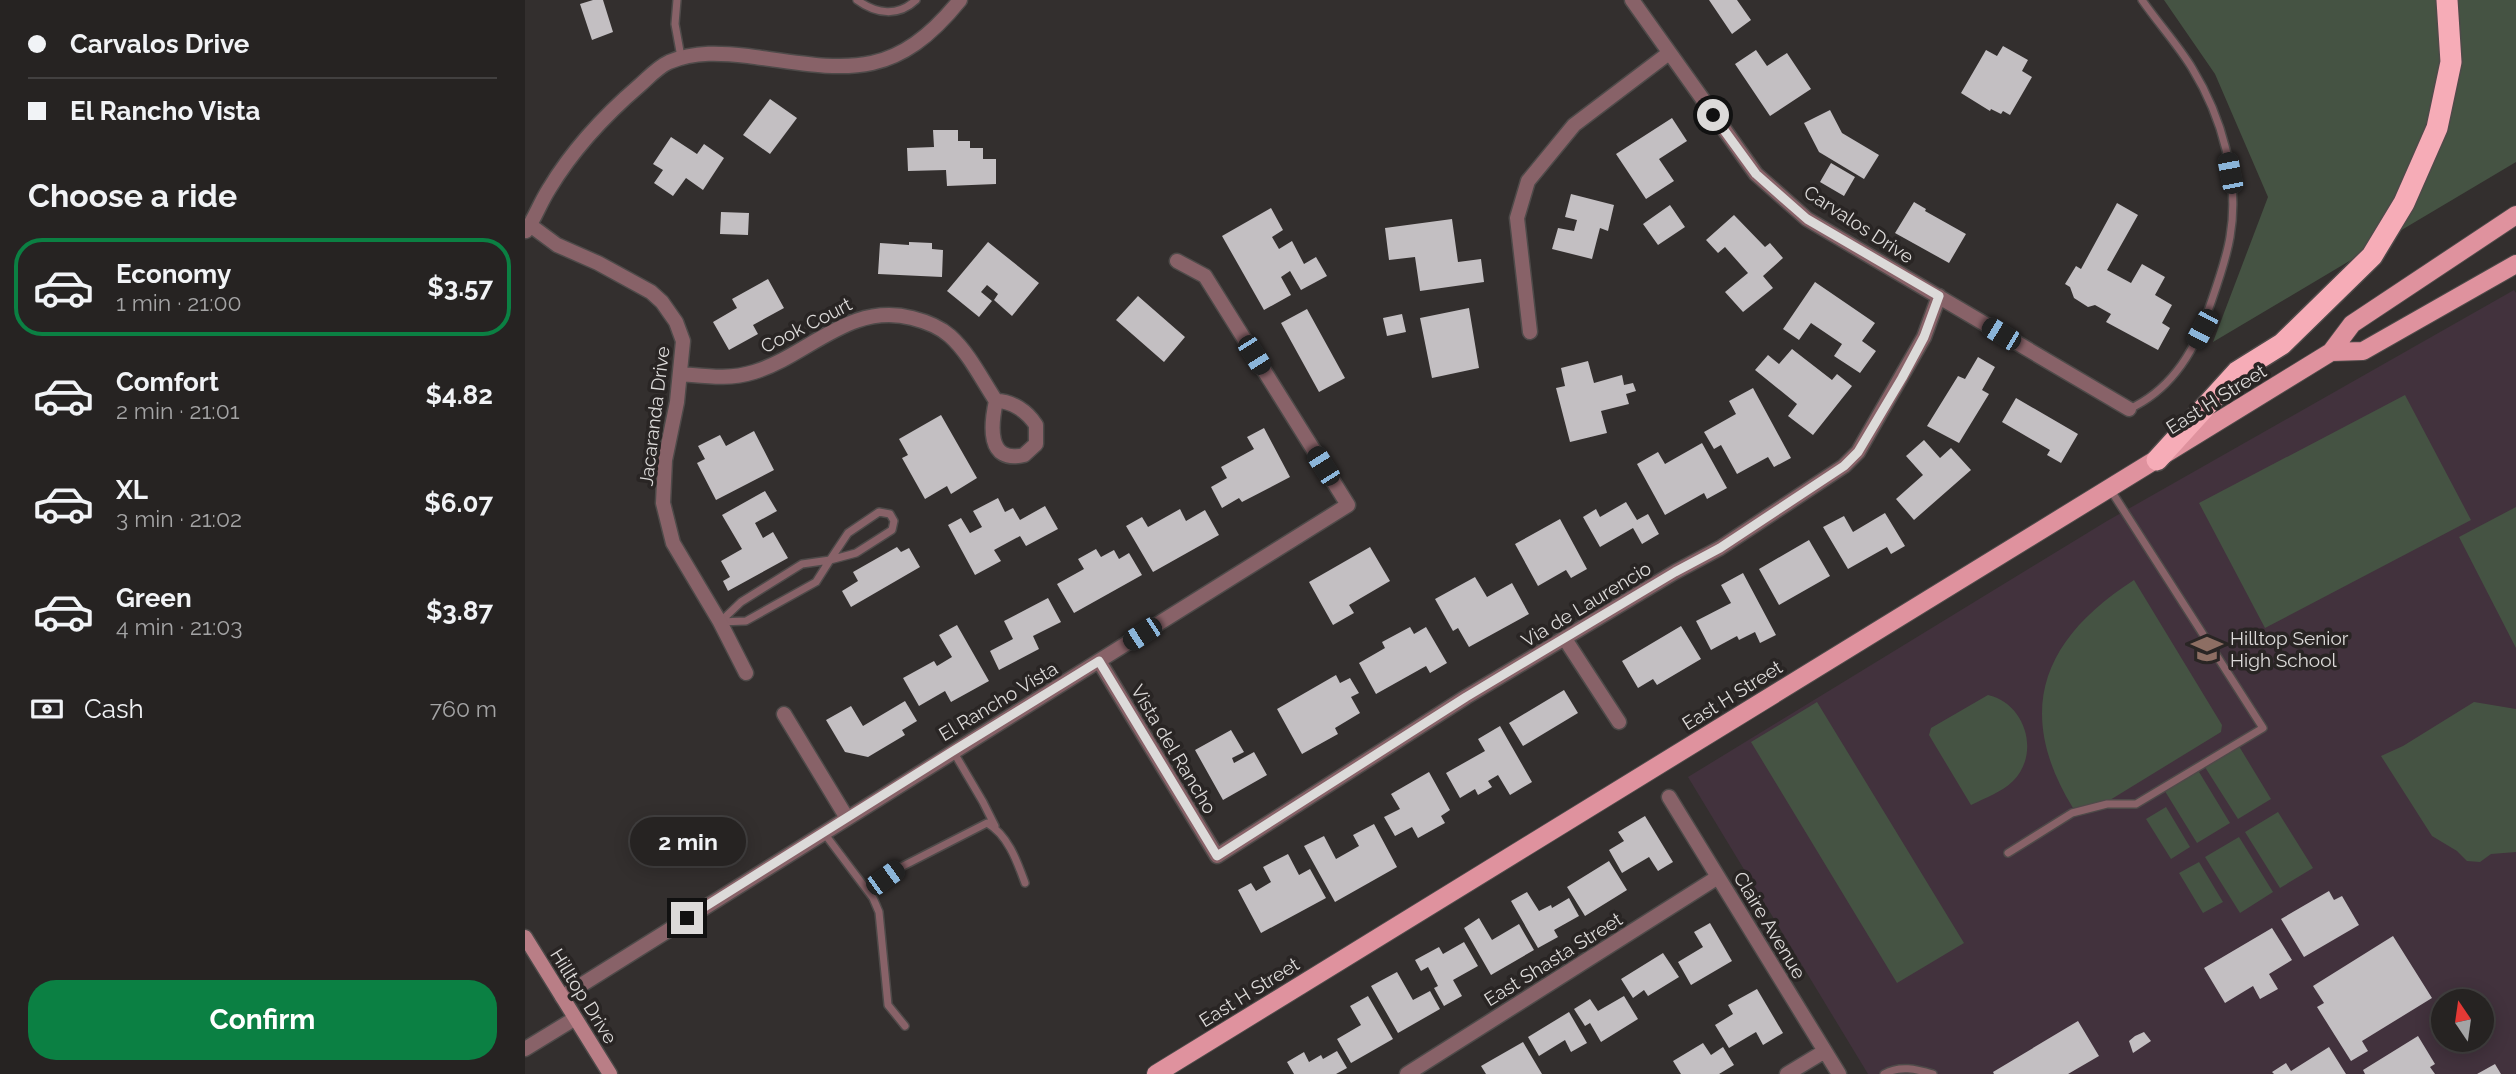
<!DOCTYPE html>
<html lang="en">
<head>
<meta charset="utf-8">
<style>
	:root { --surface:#262322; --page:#322f2f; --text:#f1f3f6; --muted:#a4a4a5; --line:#424040; --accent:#0b8043 }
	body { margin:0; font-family:Raleway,sans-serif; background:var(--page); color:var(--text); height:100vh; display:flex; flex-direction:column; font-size:26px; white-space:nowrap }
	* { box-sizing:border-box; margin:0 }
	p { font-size:23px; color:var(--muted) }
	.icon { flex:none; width:38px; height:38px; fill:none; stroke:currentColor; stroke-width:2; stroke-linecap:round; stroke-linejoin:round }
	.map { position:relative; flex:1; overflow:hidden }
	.details { display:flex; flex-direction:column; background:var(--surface); width:525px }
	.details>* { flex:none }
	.top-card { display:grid; align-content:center; height:154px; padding:0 28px; background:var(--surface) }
	.needle { width:46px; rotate:347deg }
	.fabs { position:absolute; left:1906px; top:989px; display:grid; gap:14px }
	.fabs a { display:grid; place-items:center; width:63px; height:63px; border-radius:50%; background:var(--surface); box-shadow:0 4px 18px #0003,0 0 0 2px var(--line); font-size:35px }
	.end { position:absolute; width:32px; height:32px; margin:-16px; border:9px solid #dcdad9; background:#111; box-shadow:0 0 0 4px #111 }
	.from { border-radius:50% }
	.bubble { position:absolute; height:49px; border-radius:24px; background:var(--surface); box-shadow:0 4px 18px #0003,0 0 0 2px var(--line); font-size:23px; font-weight:700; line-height:49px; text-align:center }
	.car { position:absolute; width:21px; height:42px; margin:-21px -10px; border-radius:9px; box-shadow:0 0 5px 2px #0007; background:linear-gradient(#222 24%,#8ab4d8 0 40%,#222 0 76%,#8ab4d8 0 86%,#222 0) }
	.top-card b { display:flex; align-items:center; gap:24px; height:66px; font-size:26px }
	.top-card b+b { border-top:2px solid var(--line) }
	.top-card i { width:18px; height:18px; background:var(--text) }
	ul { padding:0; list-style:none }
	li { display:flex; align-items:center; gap:21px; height:98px; margin:0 14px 10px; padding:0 14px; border:4px solid transparent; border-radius:28px }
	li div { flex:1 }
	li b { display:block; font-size:26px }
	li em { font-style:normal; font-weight:700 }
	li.on { border-color:var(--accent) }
	li>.icon { width:63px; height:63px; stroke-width:1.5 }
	h2 { padding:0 28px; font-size:32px; line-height:84px }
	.pay { display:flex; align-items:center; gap:18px; height:77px; padding:0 28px; font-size:26px }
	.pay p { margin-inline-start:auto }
	.cta { display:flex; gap:14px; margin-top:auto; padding:14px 28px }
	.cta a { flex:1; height:80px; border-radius:28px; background:var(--accent); color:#fff; font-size:28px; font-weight:700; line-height:80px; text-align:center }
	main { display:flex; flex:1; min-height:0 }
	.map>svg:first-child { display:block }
	.education { fill:#42323d; fill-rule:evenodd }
	.green { fill:#455343 }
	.building { fill:#c3bfc2 }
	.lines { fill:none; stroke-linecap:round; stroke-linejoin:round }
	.lane-casing { stroke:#4e4a49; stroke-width:10 }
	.street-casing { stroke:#4e4a49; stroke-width:17 }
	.secondary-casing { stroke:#4e4a49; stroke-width:17 }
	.primary-casing { stroke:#4e4a49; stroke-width:20 }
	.highway-casing { stroke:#4e4a49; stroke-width:24 }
	.lane { stroke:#886268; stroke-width:7 }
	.street { stroke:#886268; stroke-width:14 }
	.secondary { stroke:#b97e86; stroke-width:14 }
	.primary { stroke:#df929e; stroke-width:18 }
	.highway { stroke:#f6acb7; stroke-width:21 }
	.route { stroke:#dcdad9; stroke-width:9 }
	.labels { text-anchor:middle; stroke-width:7; stroke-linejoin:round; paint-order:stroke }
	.street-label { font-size:19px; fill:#dcdad9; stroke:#292524 }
	.poi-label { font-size:19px; fill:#dcdad9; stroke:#292524; text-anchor:start }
</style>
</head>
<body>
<main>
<section class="details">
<div class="top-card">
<b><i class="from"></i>Carvalos Drive</b>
<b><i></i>El Rancho Vista</b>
</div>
<h2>Choose a ride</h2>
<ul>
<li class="on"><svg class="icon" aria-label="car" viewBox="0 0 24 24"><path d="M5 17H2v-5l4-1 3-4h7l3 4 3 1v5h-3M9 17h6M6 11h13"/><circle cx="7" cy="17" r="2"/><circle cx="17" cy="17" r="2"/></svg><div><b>Economy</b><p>1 min · 21:00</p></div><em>$3.57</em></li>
<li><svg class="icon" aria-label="car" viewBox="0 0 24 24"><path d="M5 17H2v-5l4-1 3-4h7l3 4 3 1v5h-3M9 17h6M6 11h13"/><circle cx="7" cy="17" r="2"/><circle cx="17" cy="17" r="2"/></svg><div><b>Comfort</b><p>2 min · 21:01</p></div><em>$4.82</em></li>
<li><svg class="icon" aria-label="car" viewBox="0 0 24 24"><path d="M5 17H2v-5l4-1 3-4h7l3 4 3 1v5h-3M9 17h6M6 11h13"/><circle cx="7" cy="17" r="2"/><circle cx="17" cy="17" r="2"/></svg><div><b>XL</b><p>3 min · 21:02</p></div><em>$6.07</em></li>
<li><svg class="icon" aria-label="car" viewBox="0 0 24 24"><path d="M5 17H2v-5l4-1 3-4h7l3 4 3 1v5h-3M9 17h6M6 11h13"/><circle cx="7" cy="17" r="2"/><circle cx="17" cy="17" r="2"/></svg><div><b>Green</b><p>4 min · 21:03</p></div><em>$3.87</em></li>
</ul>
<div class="pay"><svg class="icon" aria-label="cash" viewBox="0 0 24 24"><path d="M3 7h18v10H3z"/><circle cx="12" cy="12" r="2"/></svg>Cash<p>760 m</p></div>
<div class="cta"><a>Confirm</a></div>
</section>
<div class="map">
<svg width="1991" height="1074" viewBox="0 0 1991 1074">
	<rect width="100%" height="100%" fill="#332f2e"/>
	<path class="education" d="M1989 290 1991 293V1074H1343L1163 777 1582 521ZM1918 1001H1956V1040H1918Z"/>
	<path class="green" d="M1639 0H1991V162L1688 342 1743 197 1690 74Z
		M1880 395 1946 520 1740 628 1674 503Z
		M1991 507V648L1934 537Z
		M1609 580 1697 725 1696 732 1585 800 1548 808C1489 712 1517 639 1609 580Z
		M1463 695C1500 703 1516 753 1488 781 1477 792 1460 798 1446 805L1404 735 1406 728Z
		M1292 702 1439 943 1372 983 1226 742Z
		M1949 702 1991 709V852L1966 854 1955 862 1942 861 1932 851 1907 836 1856 756 1878 746Z
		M1712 743 1746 799 1713 819 1678 764Z
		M1671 767 1705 823 1672 843 1638 788Z
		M1641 807 1665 847 1646 859 1621 819Z
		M1753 812 1788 868 1755 888 1720 832Z
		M1714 837 1748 892 1715 913 1680 857Z
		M1674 862 1698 902 1678 913 1654 873Z"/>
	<path class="building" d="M68 0H78L88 32 67 40 55 4Z
		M1184 0H1212L1226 20 1207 34Z
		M1478 46 1503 60 1497 71 1507 77 1485 115 1478 111 1476 114 1466 109 1465 111 1436 93 1461 50 1472 56Z
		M1231 50 1242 66 1262 53 1286 89 1245 116 1210 64Z
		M245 99 272 118 245 154 218 135Z
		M1305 110 1317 133 1354 155 1339 179 1294 152 1279 123Z
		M1147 118 1162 141 1134 159 1149 181 1121 199 1091 154Z
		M408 130H433V141H445V148H458V159H471V184L422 186 421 170 383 171 382 148 409 147Z
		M146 137 172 154 179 144 199 158 178 190 161 178 148 196 129 183 138 170 128 164Z
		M1306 163 1330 177 1319 196 1295 182Z
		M1046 194 1089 205 1083 231 1075 228 1067 259 1027 249 1033 228 1049 231 1052 220 1040 217Z
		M1389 202 1401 209 1400 211 1441 234 1424 263 1370 233Z
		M1592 203 1613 215 1582 270 1606 283 1617 264 1640 277 1630 295 1647 305 1637 323 1645 328 1633 350 1581 322 1586 314 1570 305 1563 307 1549 298 1545 287 1540 284 1551 266 1556 269Z
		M1145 205 1160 227 1133 245 1118 224Z
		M746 208 758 230 747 237 754 249 767 241 779 264 791 257 802 276 776 290 765 271 756 277 766 295 739 310 697 236Z
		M196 212 224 213 223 235 195 234Z
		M1209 215 1240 247 1245 243 1258 258 1238 276 1248 288 1218 312 1200 292 1223 273 1200 247 1193 253 1181 240Z
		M927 219 933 262 956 259 959 282 895 291 890 257 864 260 860 228Z
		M384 242 407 243V249L418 250 417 277 353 274 355 243 384 245Z
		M463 242 514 283 487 316 469 300 473 294 462 285 456 292 467 301 454 317 422 291Z
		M243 279 259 308 228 325 233 334 204 350 188 322 212 308 207 299Z
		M1290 282 1350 323 1337 341 1351 351 1335 373 1309 356 1317 344 1286 323 1274 340 1258 329Z
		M613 296 660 337 639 362 591 320Z
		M944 308 954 368 907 378 895 318Z
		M782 309 820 378 794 392 756 323Z
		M877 314 881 332 862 336 858 318Z
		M1267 349 1307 380 1312 374 1327 386 1288 435 1263 416 1272 404 1230 370 1243 355 1254 364Z
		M1453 357 1470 367 1457 390 1464 394 1434 443 1402 426 1433 376 1440 379Z
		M1063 361 1069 383 1097 375 1099 385 1108 383 1111 391 1101 394 1104 404 1076 411 1082 433 1045 442 1031 388 1040 386 1036 368Z
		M1228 388 1266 458 1249 467 1243 457 1212 474 1196 445 1189 449 1179 432 1211 414 1204 401Z
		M1491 398 1553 434 1536 463 1522 455 1525 450 1477 422Z
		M416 415 452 478 426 494 422 486 400 499 377 458 383 455 374 439Z
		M739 428 765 477 717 502 714 498 697 508 686 487 702 478 696 467 729 449 722 437Z
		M229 431 249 470 191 500 172 463 180 459 173 446 195 435 201 446Z
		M1399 440 1415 458 1426 448 1446 470 1389 520 1371 499 1398 475 1381 456Z
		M1177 443 1202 488 1182 499 1179 493 1140 515 1112 464 1133 452 1140 464Z
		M240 491 252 511 230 523 238 538 248 532 263 558 203 591 198 581 205 577 196 561 217 549 197 515Z
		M473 498 480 512 488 508 495 520 520 506 533 529 501 546 495 536 469 550 476 561 450 575 423 525 436 518 445 533 457 527 448 511Z
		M1101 502 1112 520 1123 514 1134 534 1117 544 1108 528 1075 547 1058 517 1071 509 1075 517Z
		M655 509 661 521 680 510 694 535 628 572 601 526 617 517 623 527Z
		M1360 513 1380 546 1366 554 1362 547 1323 569 1298 527 1319 516 1328 532Z
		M1035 519 1062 569 1046 578 1041 570 1013 586 990 544Z
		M1284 540 1305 576 1254 605 1234 569Z
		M372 547 376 552 384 548 395 567 326 607 317 591 333 581 328 572Z
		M845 547 865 581 824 605 829 613 808 625 784 582Z
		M571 549 576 557 589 550 594 559 604 553 617 575 549 613 532 584 559 569 553 559Z
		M1218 573 1251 635 1235 643 1230 632 1214 640 1212 636 1186 650 1171 621 1206 603 1196 585Z
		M950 577 962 597 987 583 1004 614 944 647 933 628 928 631 910 599Z
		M523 598 536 622 508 636 514 649 474 670 465 651 488 639 479 621Z
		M432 625 464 681 426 702 420 691 394 706 378 678 409 661 412 666 427 657 414 635Z
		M1156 626 1176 659 1132 685 1128 679 1113 688 1097 661Z
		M885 627 889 634 901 627 922 663 905 673 901 666 851 694 834 663 860 648 857 642Z
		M811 675 815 683 825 678 834 693 826 697 835 713 810 728 813 734 777 754 752 709Z
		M1039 690 1053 713 998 746 984 723Z
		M380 701 392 721 377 730 380 735 343 757 320 752 301 720 326 706 338 726Z
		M975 726 1007 782 985 795 973 775 963 781 967 787 953 795 950 789 935 798 921 773 960 751 953 739Z
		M706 730 719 752 707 758 709 763 729 752 742 775 698 800 670 750Z
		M904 772 925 810 916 816 920 823 893 838 887 827 870 836 859 817 875 809 866 794Z
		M1120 816 1148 862 1133 871 1124 857 1097 873 1084 850 1099 841 1093 832Z
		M849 824 872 867 810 902 779 846 799 836 811 859 834 846 828 835Z
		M763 854 774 875 785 869 801 898 736 933 713 890 726 883 731 891 746 882 738 867Z
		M1084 861 1102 890 1060 916 1042 887Z
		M1804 891 1809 900 1817 896 1834 925 1779 957 1756 919Z
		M1002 892 1014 911 1026 905 1027 908 1044 898 1054 916 1029 930 1033 937 1013 948 986 901Z
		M954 918 967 940 994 924 1009 950 966 975 939 928Z
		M1185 923 1207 961 1166 985 1153 962 1178 947 1169 932Z
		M1747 928 1767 960 1744 974 1753 989 1735 999 1728 986 1700 1003 1679 968Z
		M1868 936 1907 998 1837 1041 1843 1051 1826 1061 1792 1007 1799 1003 1788 986Z
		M939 942 953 966 928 980 937 996 919 1006 909 988 913 986 903 967 896 971 890 960 914 947 918 954Z
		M1138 953 1154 977 1123 996 1119 990 1108 998 1096 979Z
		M872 972 888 1000 905 991 915 1009 873 1033 846 986Z
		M1232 989 1258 1033 1238 1045 1231 1032 1204 1048 1190 1025 1208 1014 1203 1005Z
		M843 996 868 1039 826 1063 812 1039 836 1025 825 1006Z
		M1099 996 1113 1019 1076 1042 1065 1023 1060 1026 1049 1009 1065 999 1073 1011Z
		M1044 1012 1062 1043 1046 1052 1040 1040 1014 1056 1003 1037Z
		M1553 1021 1574 1056 1543 1074H1469L1468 1072Z
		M1619 1032 1626 1041 1608 1053 1604 1041 1610 1036Z
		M1893 1036 1910 1064 1905 1067 1910 1074H1840L1838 1070Z
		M998 1042 1017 1074H961L956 1066Z
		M1178 1043 1186 1055 1198 1047 1209 1065 1194 1074H1156L1148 1061Z
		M1804 1047 1821 1074H1749L1747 1072 1761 1063 1766 1071Z
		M812 1051 822 1068 811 1074H769L762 1062 779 1052 784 1062 796 1055 798 1059Z
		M1970 1064 1976 1074H1952Z"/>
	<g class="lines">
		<defs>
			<path id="lane" d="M152 0 150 24 156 57
				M332 0C351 14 373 17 391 0
				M1604 409C1646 390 1670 351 1684 308 1692 285 1701 261 1705 237 1715 180 1697 117 1667 68 1653 45 1633 23 1617 0
				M305 560 323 533 354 512 365 514 369 521 367 530 331 553 305 560 277 564 216 602 195 622 221 621 291 582 305 560
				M428 751 458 802 470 826
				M299 833 348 898 354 912 363 1005 380 1026
				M1483 853 1547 813 1582 804H1611L1738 728 1585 489
				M343 891 378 866 462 823C483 835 492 861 500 883
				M1359 1074C1375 1065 1391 1069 1408 1074"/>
			<path id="street" d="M1107 0 1231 174 1282 219 1604 409
				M5 225 32 245 73 263 126 292 137 302 151 322 158 341 152 402 140 460 138 503 148 543 195 622 221 673
				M1 231C10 218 15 203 24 189 48 149 80 115 115 85 124 77 133 67 144 62 170 51 197 53 223 56 319 69 367 84 435 0
				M1005 332 992 218 1003 181 1049 125 1144 53
				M156 374C181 376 204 380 229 372 284 355 324 302 387 318 399 321 415 327 425 336 444 353 457 380 471 401 466 424 461 464 499 455L511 444V425C502 411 487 401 471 401
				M1040 639 1094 722
				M574 661 692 856 941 697 1150 572 1195 548 1319 466 1333 452 1399 337 1414 296
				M259 714 322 818
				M1144 797 1314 1074
				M37 997 823 505 680 276 652 261
				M0 1049 49 1019
				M882 1074 1193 877
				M1262 1074 1300 1051"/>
			<path id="secondary" d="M0 937 85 1074"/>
			<path id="primary" d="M1806 352 1838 351 1991 264
				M631 1074 1806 352 1827 324 1991 215"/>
			<path id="highway" d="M1632 460 1712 372 1757 344 1847 256 1879 203 1912 128 1926 62 1922 0"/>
		</defs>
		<use href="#lane" class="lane-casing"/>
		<use href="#street" class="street-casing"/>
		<use href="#secondary" class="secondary-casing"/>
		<use href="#primary" class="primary-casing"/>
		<use href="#highway" class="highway-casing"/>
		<use href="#lane" class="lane"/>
		<use href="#street" class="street"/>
		<use href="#secondary" class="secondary"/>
		<use href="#primary" class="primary"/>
		<use href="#highway" class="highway"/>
	</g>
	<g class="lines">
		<path class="route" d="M162 918 428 751 574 661 692 856 941 697 1150 572 1195 548 1319 466 1333 452 1377 378 1399 337 1414 296 1282 219 1231 174 1188 115"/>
	</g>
	<defs>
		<symbol id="school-bare" viewBox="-9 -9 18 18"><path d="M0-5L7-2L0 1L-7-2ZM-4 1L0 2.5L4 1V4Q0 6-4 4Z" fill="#8d6e63" stroke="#292524" stroke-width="2.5" paint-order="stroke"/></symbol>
	</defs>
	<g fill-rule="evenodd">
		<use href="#school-bare" x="1660" y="627" width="44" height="44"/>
	</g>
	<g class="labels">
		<g class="street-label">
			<text transform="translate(1334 224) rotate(33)" y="7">Carvalos Drive</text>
			<text transform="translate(281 325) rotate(-27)" y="7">Cook Court</text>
			<text transform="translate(1691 399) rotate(-32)" y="7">East H Street</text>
			<text transform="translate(129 416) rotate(-83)" y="7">Jacaranda Drive</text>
			<text transform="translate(1061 604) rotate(-31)" y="7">Via de Laurencio</text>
			<text transform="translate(1207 695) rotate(-32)" y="7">East H Street</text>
			<text transform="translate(473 701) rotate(-31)" y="7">El Rancho Vista</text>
			<text transform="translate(649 749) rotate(59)" y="7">Vista del Rancho</text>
			<text transform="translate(1245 925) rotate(59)" y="7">Claire Avenue</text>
			<text transform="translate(1028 959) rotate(-32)" y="7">East Shasta Street</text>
			<text transform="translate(724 992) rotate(-32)" y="7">East H Street</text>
			<text transform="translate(59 996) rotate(58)" y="7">Hilltop Drive</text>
		</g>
		<g class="poi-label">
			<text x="1705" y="645">Hilltop Senior<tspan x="1705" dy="22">High School</tspan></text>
		</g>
	</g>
</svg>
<div class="fabs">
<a><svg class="needle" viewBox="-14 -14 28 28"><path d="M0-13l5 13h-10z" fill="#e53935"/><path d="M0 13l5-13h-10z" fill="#a4a4a5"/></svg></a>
</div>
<i class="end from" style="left:1188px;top:115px"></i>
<i class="end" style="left:162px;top:918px"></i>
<div class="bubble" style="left:105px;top:817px;width:116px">2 min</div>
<i class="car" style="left:1705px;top:173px;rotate:349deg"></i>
<i class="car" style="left:1677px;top:329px;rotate:208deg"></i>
<i class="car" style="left:1476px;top:334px;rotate:301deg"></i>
<i class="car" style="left:729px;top:355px;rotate:148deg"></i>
<i class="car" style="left:798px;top:466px;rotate:328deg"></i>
<i class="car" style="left:617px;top:634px;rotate:237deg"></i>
<i class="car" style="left:360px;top:878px;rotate:54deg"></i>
</div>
</main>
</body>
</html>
